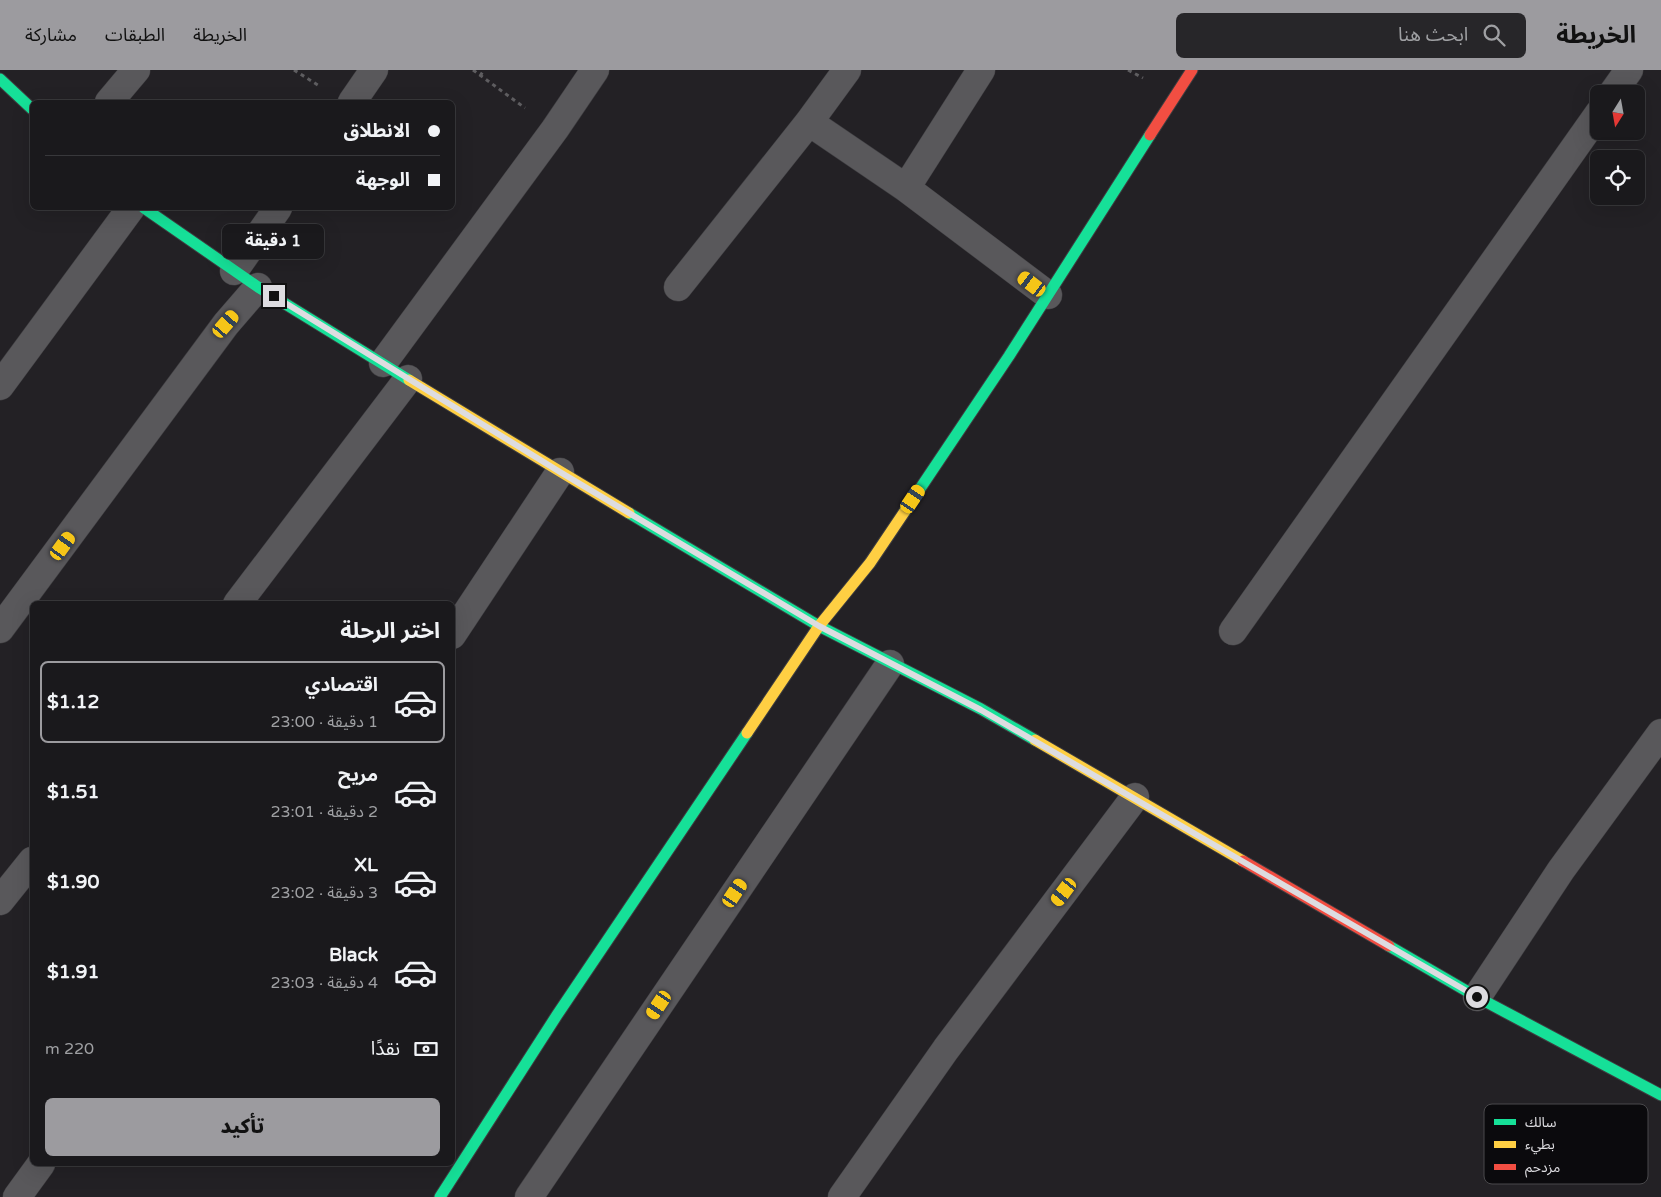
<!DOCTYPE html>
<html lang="ar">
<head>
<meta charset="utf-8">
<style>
	:root { --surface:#1a191c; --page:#272629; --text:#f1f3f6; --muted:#9fa0a3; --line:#38383b; --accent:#9c9b9f }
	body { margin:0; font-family:"Varela Round","Noto Sans Arabic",sans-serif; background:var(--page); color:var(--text); direction:rtl; height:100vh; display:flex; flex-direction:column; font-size:19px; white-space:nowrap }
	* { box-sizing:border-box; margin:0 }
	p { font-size:16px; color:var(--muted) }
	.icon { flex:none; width:28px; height:28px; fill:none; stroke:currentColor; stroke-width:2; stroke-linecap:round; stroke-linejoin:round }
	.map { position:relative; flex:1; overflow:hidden; direction:ltr }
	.panel { position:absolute; left:30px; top:531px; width:425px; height:565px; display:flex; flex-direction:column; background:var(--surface); border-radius:8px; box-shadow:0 5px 20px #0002,0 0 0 1px var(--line); direction:rtl }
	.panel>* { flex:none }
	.hud { position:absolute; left:30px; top:30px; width:425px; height:110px; border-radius:8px; box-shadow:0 5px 20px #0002,0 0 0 1px var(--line); direction:rtl; display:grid; align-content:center; height:110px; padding:0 15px; background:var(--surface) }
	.needle { width:32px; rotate:191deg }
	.fabs { position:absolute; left:1590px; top:15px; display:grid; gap:10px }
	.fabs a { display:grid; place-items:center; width:55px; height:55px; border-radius:8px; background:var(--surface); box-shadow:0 5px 20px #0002,0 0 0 1px var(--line); font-size:25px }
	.end { position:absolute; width:22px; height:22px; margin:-11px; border:6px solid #dddce0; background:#111; box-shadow:0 0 0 2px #111 }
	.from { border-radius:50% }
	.bubble { position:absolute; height:35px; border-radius:8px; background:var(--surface); box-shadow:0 5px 20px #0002,0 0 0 1px var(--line); font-size:16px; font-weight:800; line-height:35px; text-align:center; direction:rtl }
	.car { position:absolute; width:15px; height:30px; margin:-15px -8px; border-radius:6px; box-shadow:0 0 4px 1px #0007; background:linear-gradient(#f5c518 24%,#345 0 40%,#f5c518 0 76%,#345 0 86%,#f5c518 0) }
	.hud b { display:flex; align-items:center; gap:18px; height:48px; font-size:19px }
	.hud b+b { border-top:1px solid var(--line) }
	.hud i { width:12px; height:12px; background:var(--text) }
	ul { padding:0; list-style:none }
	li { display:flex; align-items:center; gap:15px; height:82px; margin:0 10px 8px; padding:0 5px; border:2px solid transparent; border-radius:8px }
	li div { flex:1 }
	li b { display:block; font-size:19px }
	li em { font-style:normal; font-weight:800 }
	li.selected { border-color:var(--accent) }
	li>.icon { width:45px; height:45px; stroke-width:1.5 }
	h2 { padding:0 15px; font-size:22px; line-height:60px }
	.pay { display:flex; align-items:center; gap:12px; height:55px; padding:0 15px; font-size:19px }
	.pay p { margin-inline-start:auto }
	.cta { display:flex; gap:10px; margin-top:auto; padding:10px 15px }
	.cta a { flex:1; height:58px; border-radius:8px; background:var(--accent); color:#111; font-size:20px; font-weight:800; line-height:58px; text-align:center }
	header { display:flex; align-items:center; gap:30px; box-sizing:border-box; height:70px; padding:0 25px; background:var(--accent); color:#111 }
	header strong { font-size:24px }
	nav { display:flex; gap:28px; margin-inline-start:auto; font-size:18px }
	.search { width:350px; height:45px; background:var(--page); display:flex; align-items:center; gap:12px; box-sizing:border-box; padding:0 18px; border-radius:8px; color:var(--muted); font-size:19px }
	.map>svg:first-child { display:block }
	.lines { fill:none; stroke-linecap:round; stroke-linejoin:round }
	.street-casing { stroke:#3e3d40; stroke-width:29 }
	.fast-casing { stroke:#3e3d40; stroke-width:13 }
	.slow-casing { stroke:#3e3d40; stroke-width:13 }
	.jam-casing { stroke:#3e3d40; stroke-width:13 }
	.path { stroke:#5e5d60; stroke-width:3; stroke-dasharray:4 4; stroke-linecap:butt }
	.street { stroke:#59585b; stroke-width:28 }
	.fast { stroke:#16e098; stroke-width:11 }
	.slow { stroke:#ffcf43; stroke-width:11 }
	.jam { stroke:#f24e42; stroke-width:11 }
	.route { stroke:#dddce0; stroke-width:6 }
	.key { fill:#0b0a0d; stroke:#4a494c; stroke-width:1 }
	.key-label { font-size:14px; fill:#dddce0 }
</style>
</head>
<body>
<header>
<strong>الخريطة</strong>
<div class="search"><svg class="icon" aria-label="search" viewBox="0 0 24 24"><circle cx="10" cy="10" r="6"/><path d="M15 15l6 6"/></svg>ابحث هنا</div>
<nav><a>الخريطة</a><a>الطبقات</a><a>مشاركة</a></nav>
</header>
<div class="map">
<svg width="1661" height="1127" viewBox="0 0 1661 1127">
	<rect width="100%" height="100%" fill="#232125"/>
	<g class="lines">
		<defs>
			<path id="street" d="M1612 24 1629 0
				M109 32 136 0
				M352 32 374 0
				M809 52 906 118 1048 225
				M906 118 981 0
				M234 201 278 138
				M678 217 809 52 847 0
				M383 293 555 59 595 0
				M0 316 131 138
				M237 534 408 309
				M0 559 226 254 258 217
				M1233 561 1599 43
				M452 565 560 402
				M0 831 32 791
				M1477 927 1561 800 1661 663
				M17 1127 41 1094
				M529 1127 890 594
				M842 1127 946 979 1135 727"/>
			<path id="fast" d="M0 9 32 39
				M144 138 258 217 409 310
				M905 441 1009 286 1150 65
				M629 443 819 556 981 639 1035 670
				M1389 876 1477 927 1661 1025
				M440 1127 557 945 747 663"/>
			<path id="slow" d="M409 310 629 443
				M747 663 819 556 870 493 905 441
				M1035 670 1243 791"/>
			<path id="jam" d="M1150 65 1192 0
				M1243 791 1389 876"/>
		</defs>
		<use href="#street" class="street-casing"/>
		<use href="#fast" class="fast-casing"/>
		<use href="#slow" class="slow-casing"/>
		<use href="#jam" class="jam-casing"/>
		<path class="path" d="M294 0 321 17
			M473 0 525 38
			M1128 0 1143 8
			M480 6 484 0"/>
		<use href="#street" class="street"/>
		<use href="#fast" class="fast"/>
		<use href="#slow" class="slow"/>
		<use href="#jam" class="jam"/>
	</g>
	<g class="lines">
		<path class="route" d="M274 226 560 402 819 556 981 640 1477 927"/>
	</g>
	<rect x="1484" y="1034" width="164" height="80" rx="8" class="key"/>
	<rect x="1494" y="1049" width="22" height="6" fill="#16e098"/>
	<rect x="1494" y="1071" width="22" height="7" fill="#ffcf43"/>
	<rect x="1494" y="1094" width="22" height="6" fill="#f24e42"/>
	<g class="key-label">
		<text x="1525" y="1057">سالك</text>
		<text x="1525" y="1079">بطيء</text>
		<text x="1525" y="1102">مزدحم</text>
	</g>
</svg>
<div class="fabs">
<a><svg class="needle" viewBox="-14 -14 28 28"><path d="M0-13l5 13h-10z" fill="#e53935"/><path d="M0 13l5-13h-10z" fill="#9fa0a3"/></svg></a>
<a><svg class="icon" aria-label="locate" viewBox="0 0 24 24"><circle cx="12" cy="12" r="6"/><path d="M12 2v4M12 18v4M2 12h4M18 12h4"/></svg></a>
</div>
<i class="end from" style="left:1477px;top:927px"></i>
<i class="end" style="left:274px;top:226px"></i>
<div class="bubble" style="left:222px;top:154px;width:102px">1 دقيقة</div>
<i class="car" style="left:1032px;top:214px;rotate:307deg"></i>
<i class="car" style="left:226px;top:254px;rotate:41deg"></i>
<i class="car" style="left:913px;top:429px;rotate:34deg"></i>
<i class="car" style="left:63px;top:476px;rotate:36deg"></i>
<i class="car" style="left:1064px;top:822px;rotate:217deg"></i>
<i class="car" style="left:735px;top:823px;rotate:34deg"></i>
<i class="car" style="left:659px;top:935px;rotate:214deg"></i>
<div class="hud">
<b><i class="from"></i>الانطلاق</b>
<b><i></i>الوجهة</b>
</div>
<section class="panel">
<h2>اختر الرحلة</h2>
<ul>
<li class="selected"><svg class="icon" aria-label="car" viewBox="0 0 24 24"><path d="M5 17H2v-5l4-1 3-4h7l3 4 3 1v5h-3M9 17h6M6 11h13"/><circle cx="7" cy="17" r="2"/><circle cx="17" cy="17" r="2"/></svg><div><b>اقتصادي</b><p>1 دقيقة · 23:00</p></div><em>$1.12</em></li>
<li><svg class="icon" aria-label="car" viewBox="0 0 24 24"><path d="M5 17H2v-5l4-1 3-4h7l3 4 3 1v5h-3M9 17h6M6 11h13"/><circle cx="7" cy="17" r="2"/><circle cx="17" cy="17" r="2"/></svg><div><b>مريح</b><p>2 دقيقة · 23:01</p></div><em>$1.51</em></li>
<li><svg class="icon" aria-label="car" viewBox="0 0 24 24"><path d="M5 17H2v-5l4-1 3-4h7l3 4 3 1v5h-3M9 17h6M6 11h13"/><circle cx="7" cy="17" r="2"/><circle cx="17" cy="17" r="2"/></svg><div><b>XL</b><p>3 دقيقة · 23:02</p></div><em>$1.90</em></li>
<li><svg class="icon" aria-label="car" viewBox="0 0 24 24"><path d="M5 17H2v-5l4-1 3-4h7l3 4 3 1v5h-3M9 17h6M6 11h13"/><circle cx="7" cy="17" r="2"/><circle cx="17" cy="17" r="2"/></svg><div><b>Black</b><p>4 دقيقة · 23:03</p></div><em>$1.91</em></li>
</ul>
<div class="pay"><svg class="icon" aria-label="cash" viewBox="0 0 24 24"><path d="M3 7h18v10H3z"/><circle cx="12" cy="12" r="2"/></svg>نقدًا<p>220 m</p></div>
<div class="cta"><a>تأكيد</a></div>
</section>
</div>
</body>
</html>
